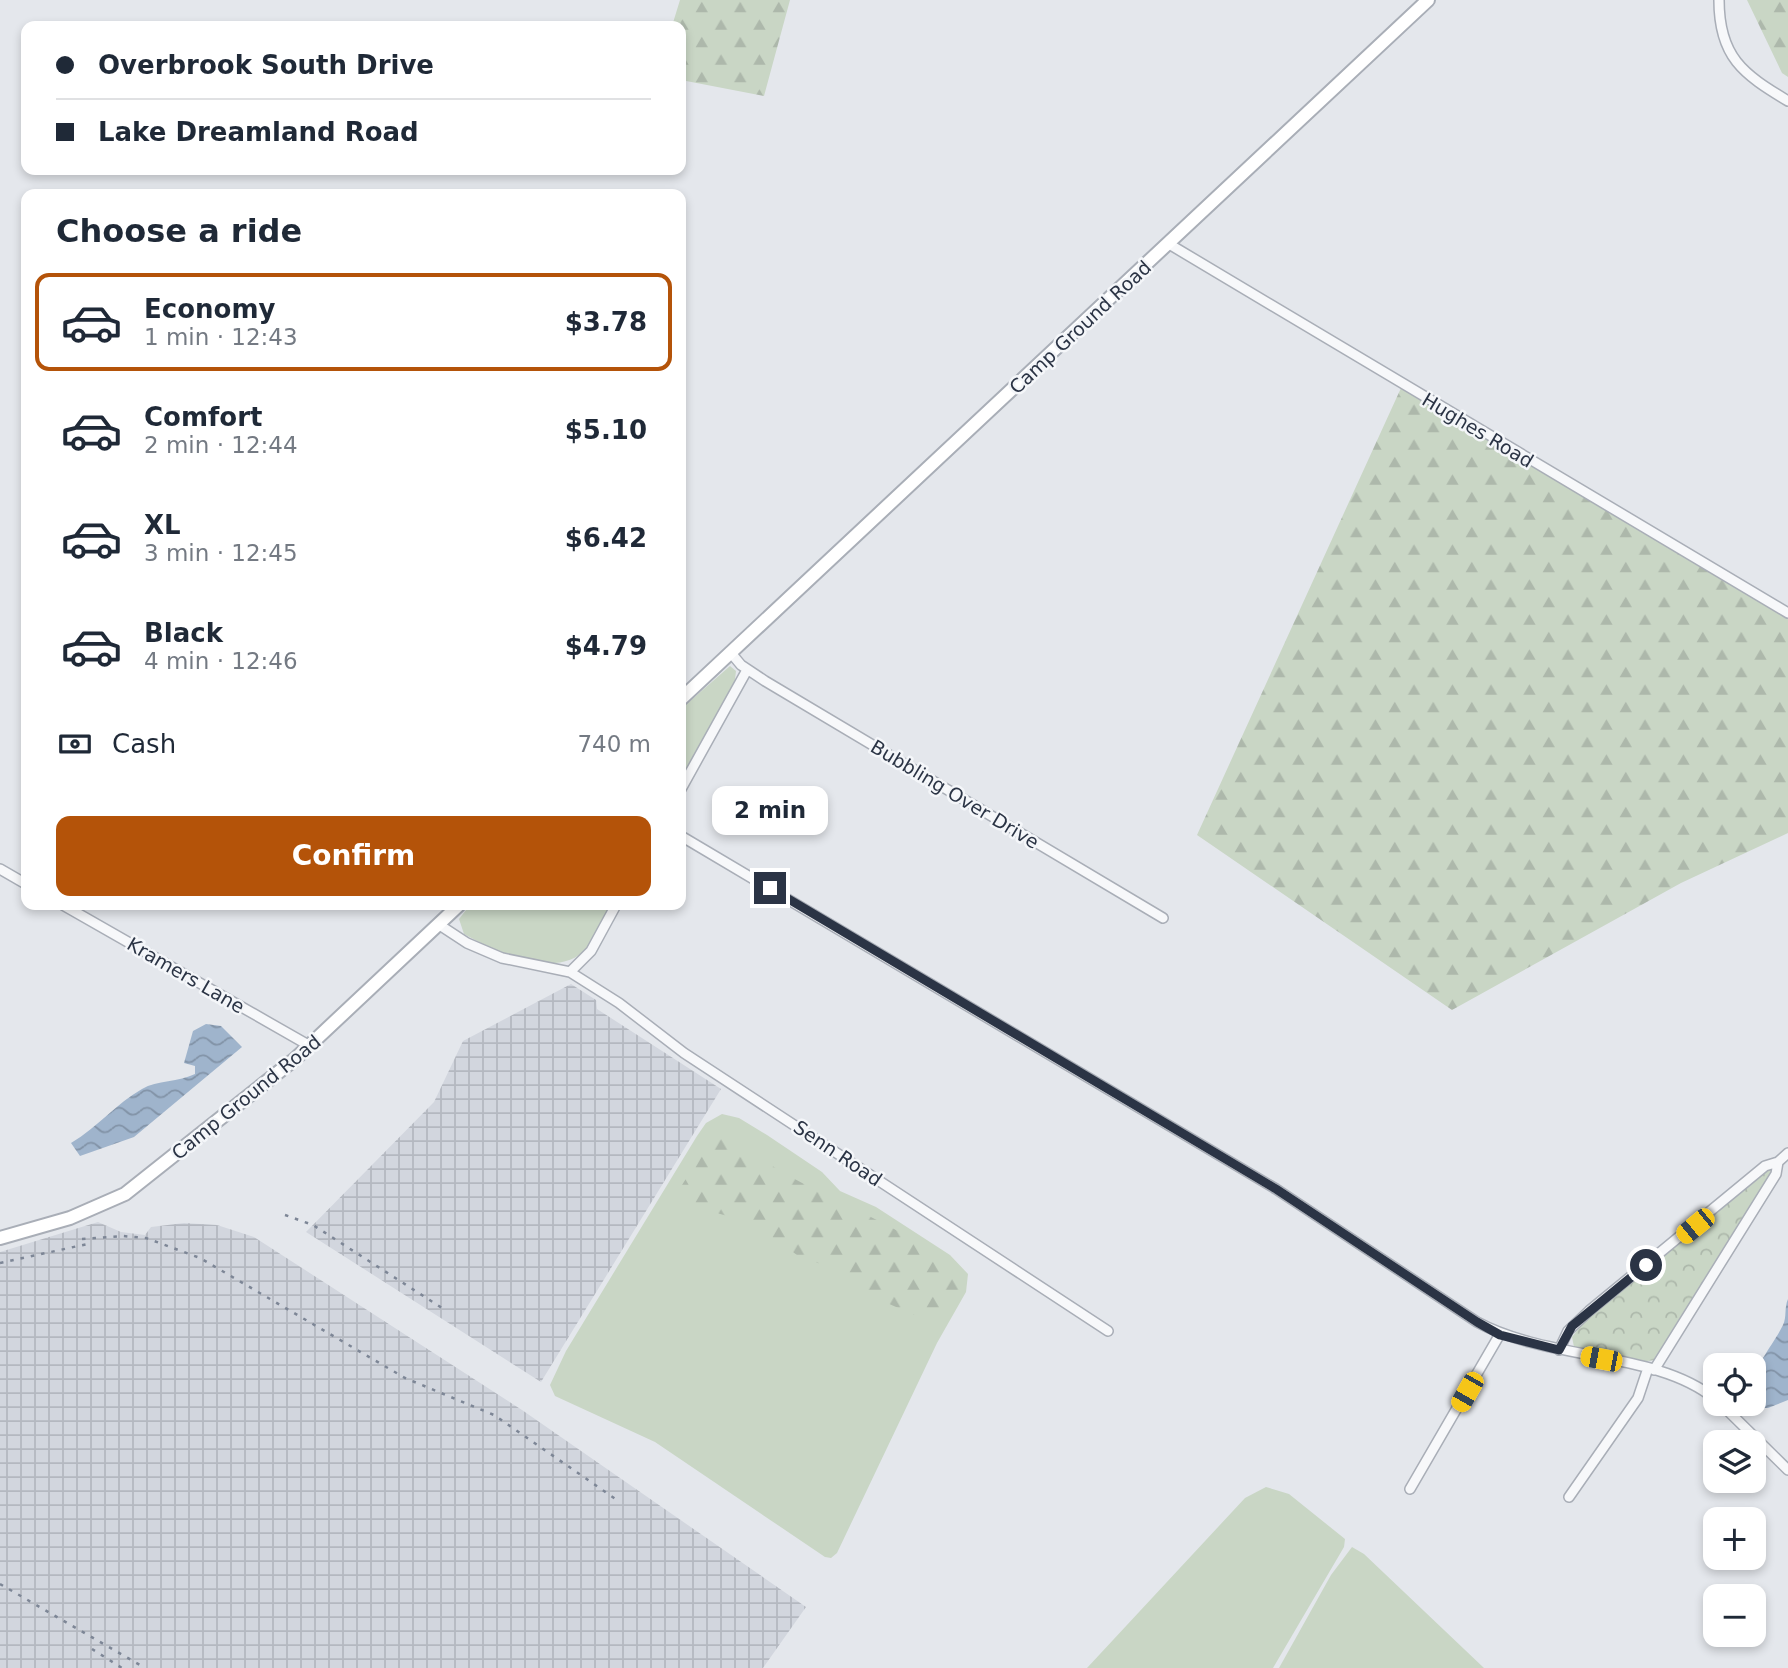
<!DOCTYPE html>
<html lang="en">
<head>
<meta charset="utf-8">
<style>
	:root { --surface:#fff; --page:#f2f2f3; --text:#1f2937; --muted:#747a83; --line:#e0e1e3; --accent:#b45309 }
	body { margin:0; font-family:"DejaVu Sans",sans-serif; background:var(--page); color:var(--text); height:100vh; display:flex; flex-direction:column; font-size:26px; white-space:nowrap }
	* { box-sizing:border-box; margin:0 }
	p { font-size:23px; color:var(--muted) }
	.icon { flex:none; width:38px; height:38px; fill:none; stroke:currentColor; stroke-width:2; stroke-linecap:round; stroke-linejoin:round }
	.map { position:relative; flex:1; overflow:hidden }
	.sheet { position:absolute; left:21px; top:189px; width:665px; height:721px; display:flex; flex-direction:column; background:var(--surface); border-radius:14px; box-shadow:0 4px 10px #0003 }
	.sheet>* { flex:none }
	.top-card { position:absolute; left:21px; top:21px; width:665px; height:154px; border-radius:14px; box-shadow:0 4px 10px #0003; display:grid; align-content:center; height:154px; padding:0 35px; background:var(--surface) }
	.controls { position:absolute; left:1703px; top:1353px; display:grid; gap:14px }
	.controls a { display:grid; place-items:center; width:63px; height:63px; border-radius:14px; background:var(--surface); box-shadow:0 4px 10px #0003; font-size:35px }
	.end { position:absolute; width:32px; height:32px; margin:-16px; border:9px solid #2b3445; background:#fff; box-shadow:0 0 0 4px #fff }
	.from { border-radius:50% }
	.bubble { position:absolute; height:49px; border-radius:14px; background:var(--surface); box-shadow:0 4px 10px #0003; font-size:23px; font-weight:800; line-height:49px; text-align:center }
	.car { position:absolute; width:21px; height:42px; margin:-21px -10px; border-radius:9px; box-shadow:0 0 5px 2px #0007; background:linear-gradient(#f5c518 24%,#345 0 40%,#f5c518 0 76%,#345 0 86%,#f5c518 0) }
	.top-card b { display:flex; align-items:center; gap:24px; height:66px; font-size:26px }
	.top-card b+b { border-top:2px solid var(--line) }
	.top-card i { width:18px; height:18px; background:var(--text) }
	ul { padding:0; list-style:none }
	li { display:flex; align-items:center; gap:21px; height:98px; margin:0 14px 10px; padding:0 21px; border:4px solid transparent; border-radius:14px }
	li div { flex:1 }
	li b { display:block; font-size:26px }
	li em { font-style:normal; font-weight:800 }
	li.current { border-color:var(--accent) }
	li>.icon { width:63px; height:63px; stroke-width:1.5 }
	h2 { padding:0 35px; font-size:32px; line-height:84px }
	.pay { display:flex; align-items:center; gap:18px; height:77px; padding:0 35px; font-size:26px }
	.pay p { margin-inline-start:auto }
	.button { display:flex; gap:14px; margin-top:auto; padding:14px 35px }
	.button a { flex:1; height:80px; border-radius:14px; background:var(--accent); color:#fff; font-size:28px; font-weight:800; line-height:80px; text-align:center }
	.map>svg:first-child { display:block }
	.industrial { fill:url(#industrial-grid) }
	.grass { fill:#c9d6c5 }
	.forest { fill:url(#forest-firs) }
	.park { fill:url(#park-crowns) }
	.water { fill:url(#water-waves) }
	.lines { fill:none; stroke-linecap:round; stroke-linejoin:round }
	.street-casing { stroke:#a9aeb7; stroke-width:12 }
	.secondary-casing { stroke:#a9aeb7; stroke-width:16 }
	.street { stroke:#f7f8fa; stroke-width:9 }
	.secondary { stroke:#fff; stroke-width:12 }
	.rail { stroke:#7d8696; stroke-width:2.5; stroke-dasharray:3.5 7; stroke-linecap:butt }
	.route { stroke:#2b3445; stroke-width:9 }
	.labels { text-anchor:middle; stroke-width:5; stroke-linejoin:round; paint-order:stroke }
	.street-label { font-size:19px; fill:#2b3445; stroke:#f4f6f9 }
</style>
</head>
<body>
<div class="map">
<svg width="1788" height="1668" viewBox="0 0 1788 1668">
	<defs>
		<pattern id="industrial-grid" width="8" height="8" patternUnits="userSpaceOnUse" patternTransform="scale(1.75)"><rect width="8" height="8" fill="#d2d6de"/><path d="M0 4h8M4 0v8" fill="none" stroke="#b4b8c0"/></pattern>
		<pattern id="forest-firs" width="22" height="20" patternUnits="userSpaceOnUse" patternTransform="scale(1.75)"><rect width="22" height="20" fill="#c9d6c5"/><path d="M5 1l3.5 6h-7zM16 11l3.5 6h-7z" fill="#adb8ab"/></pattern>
		<pattern id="park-crowns" width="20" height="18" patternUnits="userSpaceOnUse" patternTransform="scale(1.75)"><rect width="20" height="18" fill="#c9d6c5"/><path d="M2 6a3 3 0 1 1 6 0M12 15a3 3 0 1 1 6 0" fill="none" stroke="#adb8ab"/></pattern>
		<pattern id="water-waves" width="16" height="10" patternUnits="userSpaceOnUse" patternTransform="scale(1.75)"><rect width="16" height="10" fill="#9fb4cc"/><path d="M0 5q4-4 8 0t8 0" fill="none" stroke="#8293a7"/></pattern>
	</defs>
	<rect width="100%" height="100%" fill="#e4e7ec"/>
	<path class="industrial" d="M571 984 596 1000 597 1009 721 1089 541 1382 306 1232 434 1102 463 1041Z
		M98 1222 121 1232 145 1235 151 1227 184 1223 217 1225 254 1237 522 1410 806 1607 763 1668H0V1252Z"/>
	<path class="grass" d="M730 666 736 671 734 687 681 782V709Z
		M470 905H611C603 918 597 936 587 948 557 982 495 951 464 934L459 919Z
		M722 1114 739 1118 767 1135 822 1172 840 1191 876 1207 950 1255 968 1274 966 1292 937 1343 837 1553 831 1558 825 1557 655 1442 555 1396 550 1385 566 1351 697 1136 706 1123Z
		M1266 1487 1289 1494 1345 1539 1344 1547 1273 1668H1087L1245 1498Z
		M1352 1547 1364 1554 1484 1668H1279L1331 1575Z"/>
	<path class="forest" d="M680 0H790L764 96 681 80V26H672Z
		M1747 0H1788V77L1782 73Z
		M1401 388 1788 616V833L1681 883 1452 1010 1197 835Z
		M715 1137C743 1145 766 1163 791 1177 848 1208 911 1231 960 1273L965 1282 938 1337 933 1323 880 1300 818 1263 804 1260 752 1223 678 1202 682 1185 711 1139Z"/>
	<path class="park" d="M1770 1169 1772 1172 1655 1360 1640 1362 1574 1347 1572 1337 1584 1322Z"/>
	<path class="water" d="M206 1024 221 1026 242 1047 134 1137 80 1156 71 1143C98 1127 117 1103 142 1089 157 1080 179 1082 195 1074V1066L184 1063 193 1031Z
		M1788 1299V1400L1768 1408H1762C1739 1379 1770 1352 1783 1325 1787 1317 1784 1308 1788 1299Z"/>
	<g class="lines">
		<defs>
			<path id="street" d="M1719 0C1719 57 1743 74 1788 101
				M1169 244 1788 613
				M731 653 741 665 765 681 1163 918
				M681 789 747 670
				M681 836 1276 1189 1477 1322C1549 1361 1657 1351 1715 1399
				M0 869 26 884
				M63 905 310 1046
				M438 924 467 943 502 958 570 972 619 1003 684 1053 1108 1331
				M570 972 591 951 616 905
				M1559 1350 1568 1331 1589 1311 1765 1166 1778 1162
				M1654 1370 1776 1174 1778 1162 1788 1153
				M1721 1404 1788 1470
				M1410 1489 1500 1334
				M1569 1497 1638 1398 1648 1368"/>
			<path id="secondary" d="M681 699 1428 0
				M0 1238 70 1218 125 1194 295 1059 459 905"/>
		</defs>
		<use href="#street" class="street-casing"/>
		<use href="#secondary" class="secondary-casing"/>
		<use href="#street" class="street"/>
		<use href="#secondary" class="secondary"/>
		<path class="rail" d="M285 1215 313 1225 442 1308
			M82 1239 123 1236 146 1238 200 1258 405 1378 494 1415 617 1500
			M0 1263 92 1243
			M0 1584 145 1668
			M92 1649 122 1668"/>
	</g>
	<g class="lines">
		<path class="route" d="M770 888 1276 1189 1477 1322 1500 1335 1559 1350 1572 1326 1646 1265"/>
	</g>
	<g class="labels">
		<g class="street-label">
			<text transform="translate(1080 327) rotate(-43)" y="7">Camp Ground Road</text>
			<text transform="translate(1478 430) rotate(31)" y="7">Hughes Road</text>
			<text transform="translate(955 794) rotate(31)" y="7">Bubbling Over Drive</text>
			<text transform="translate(186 975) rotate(30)" y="7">Kramers Lane</text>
			<text transform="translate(246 1097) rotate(-39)" y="7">Camp Ground Road</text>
			<text transform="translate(838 1153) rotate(34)" y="7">Senn Road</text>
		</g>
	</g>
</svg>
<div class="controls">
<a><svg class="icon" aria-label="locate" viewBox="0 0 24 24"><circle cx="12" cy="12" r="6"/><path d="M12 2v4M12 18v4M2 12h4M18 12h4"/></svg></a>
<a><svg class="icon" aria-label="layers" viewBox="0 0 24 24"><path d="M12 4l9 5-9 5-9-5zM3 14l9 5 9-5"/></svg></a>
<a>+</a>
<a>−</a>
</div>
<i class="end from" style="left:1646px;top:1265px"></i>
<i class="end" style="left:770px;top:888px"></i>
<div class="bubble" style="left:712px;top:786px;width:116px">2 min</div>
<i class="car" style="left:1695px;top:1226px;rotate:231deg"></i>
<i class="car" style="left:1601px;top:1359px;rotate:281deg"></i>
<i class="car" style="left:1467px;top:1392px;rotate:210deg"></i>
<div class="top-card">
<b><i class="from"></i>Overbrook South Drive</b>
<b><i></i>Lake Dreamland Road</b>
</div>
<section class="sheet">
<h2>Choose a ride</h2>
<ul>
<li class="current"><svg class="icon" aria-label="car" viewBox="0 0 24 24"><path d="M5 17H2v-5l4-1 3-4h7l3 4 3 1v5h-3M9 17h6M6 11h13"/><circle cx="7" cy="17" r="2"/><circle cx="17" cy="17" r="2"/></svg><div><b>Economy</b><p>1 min · 12:43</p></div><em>$3.78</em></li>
<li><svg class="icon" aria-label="car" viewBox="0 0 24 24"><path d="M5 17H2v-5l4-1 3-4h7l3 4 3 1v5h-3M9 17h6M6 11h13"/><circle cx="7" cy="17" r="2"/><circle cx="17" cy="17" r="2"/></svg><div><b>Comfort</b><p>2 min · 12:44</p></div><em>$5.10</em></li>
<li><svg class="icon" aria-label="car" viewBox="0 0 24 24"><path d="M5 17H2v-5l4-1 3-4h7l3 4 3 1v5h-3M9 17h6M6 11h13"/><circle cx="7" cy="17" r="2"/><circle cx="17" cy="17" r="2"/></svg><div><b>XL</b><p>3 min · 12:45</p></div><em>$6.42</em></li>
<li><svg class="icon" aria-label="car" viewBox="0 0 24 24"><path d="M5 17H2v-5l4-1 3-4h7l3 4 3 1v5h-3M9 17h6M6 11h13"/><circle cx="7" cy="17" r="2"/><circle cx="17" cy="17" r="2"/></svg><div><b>Black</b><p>4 min · 12:46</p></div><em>$4.79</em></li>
</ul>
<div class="pay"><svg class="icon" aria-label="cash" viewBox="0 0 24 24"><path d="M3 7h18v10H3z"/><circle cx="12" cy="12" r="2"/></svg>Cash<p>740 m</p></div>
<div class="button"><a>Confirm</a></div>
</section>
</div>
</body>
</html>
